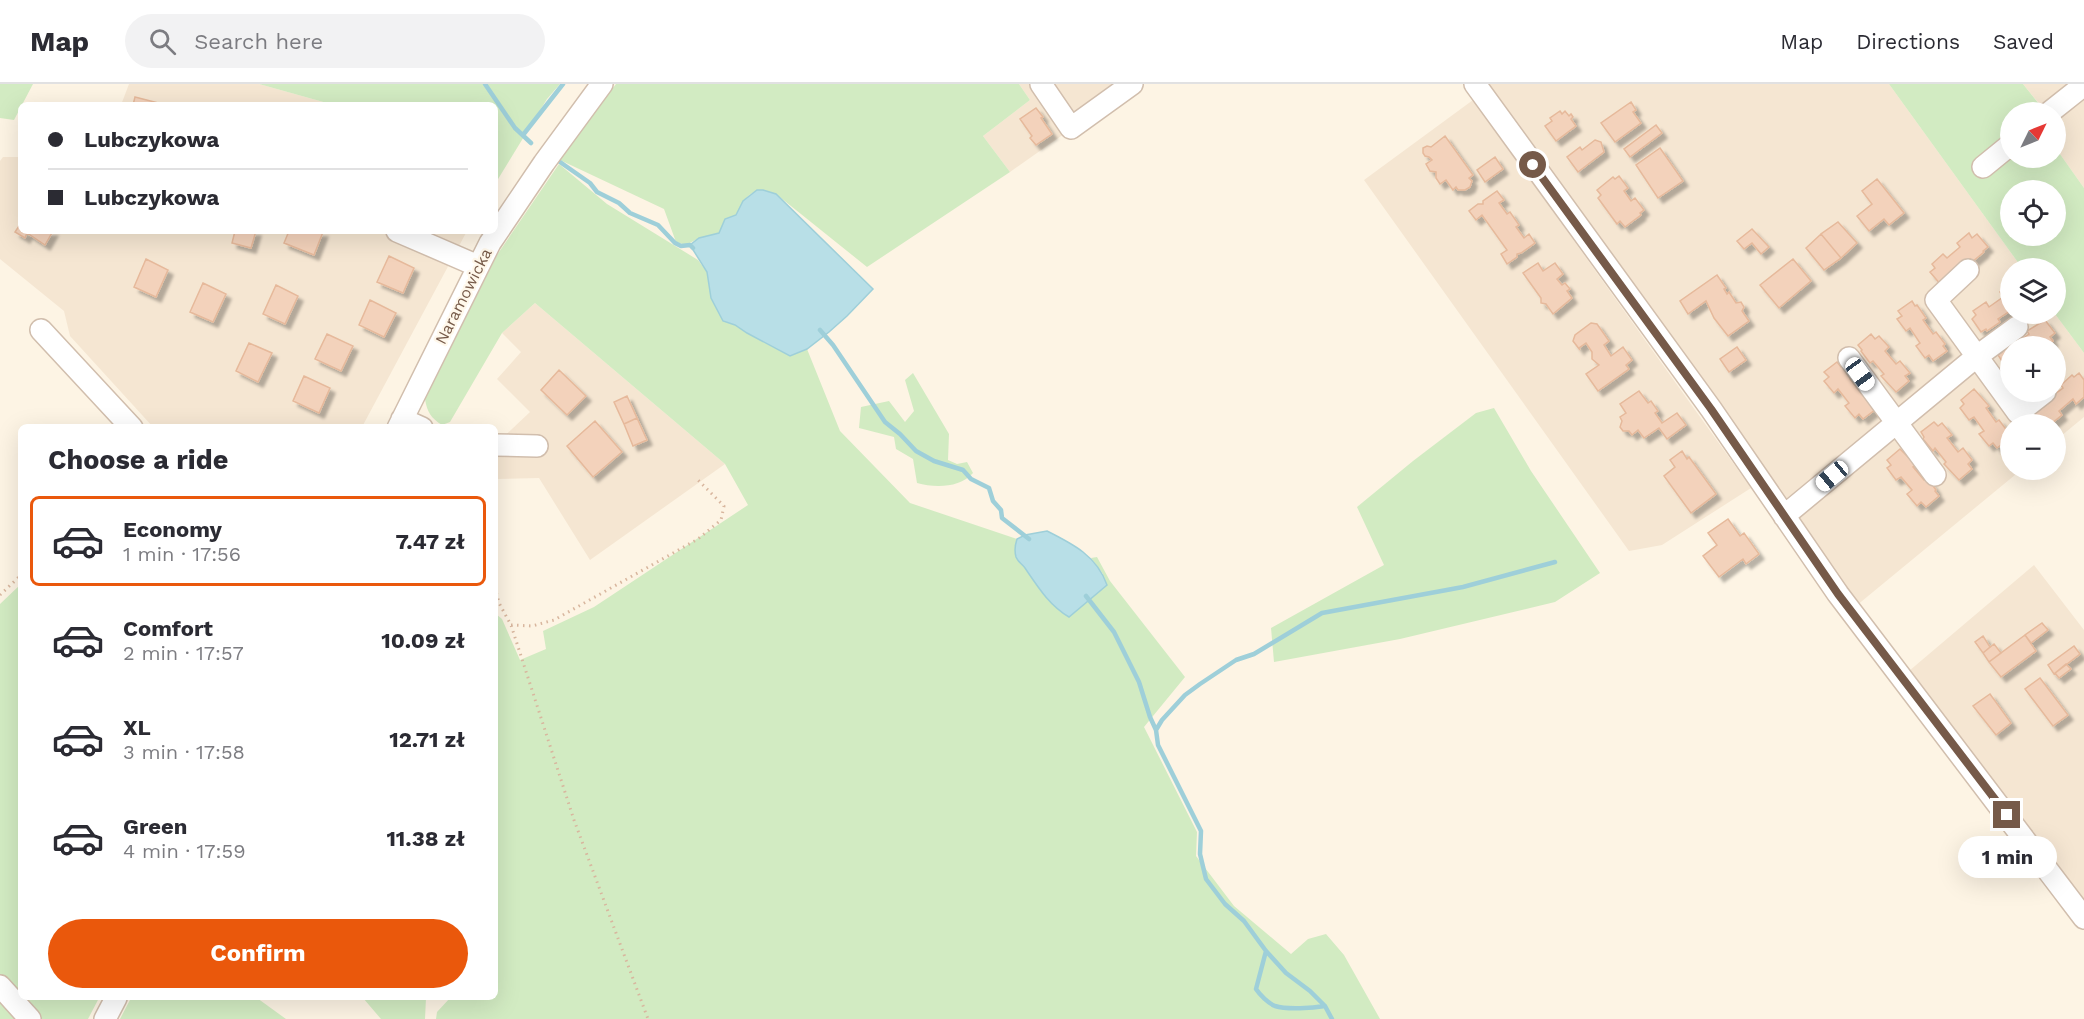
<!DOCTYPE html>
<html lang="en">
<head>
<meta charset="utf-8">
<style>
	:root { --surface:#fff; --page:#f2f2f3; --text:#2b2b33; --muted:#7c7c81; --line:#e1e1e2; --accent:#ea580c }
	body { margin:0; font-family:"Work Sans",sans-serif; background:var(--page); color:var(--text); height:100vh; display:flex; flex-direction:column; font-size:22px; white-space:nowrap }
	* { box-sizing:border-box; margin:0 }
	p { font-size:20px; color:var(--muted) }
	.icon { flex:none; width:33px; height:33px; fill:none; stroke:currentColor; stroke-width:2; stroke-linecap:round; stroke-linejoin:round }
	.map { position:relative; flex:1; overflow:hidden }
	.drawer { position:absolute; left:18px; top:340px; width:480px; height:576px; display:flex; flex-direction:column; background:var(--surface); border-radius:9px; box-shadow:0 6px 24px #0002 }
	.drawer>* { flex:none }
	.guide { position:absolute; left:18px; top:18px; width:480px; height:132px; border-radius:9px; box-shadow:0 6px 24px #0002; display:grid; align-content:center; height:132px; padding:0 30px; background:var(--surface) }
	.needle { width:39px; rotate:47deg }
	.tools { position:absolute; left:2000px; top:18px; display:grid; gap:12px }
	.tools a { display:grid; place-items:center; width:66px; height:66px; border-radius:50%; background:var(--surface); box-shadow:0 6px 24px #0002; font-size:30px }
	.end { position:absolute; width:27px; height:27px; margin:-14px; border:8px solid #765a49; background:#fff; box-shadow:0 0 0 3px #fff }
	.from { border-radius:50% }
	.bubble { position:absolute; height:42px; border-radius:21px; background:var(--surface); box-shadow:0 6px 24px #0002; font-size:20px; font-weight:700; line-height:42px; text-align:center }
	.car { position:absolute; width:18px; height:36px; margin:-18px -9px; border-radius:8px; box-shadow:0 0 4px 2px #0007; background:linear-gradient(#fff 24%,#345 0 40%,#fff 0 76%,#345 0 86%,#fff 0) }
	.guide b { display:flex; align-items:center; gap:21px; height:57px; font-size:22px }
	.guide b+b { border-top:2px solid var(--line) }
	.guide i { width:15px; height:15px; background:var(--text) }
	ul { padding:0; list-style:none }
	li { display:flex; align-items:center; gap:18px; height:90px; margin:0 12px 9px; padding:0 18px; border:3px solid transparent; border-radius:9px }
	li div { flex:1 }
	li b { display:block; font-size:22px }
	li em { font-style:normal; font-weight:700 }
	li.on { border-color:var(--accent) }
	li>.icon { width:54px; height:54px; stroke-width:1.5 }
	h2 { padding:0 30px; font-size:27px; line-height:72px }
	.action { display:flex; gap:12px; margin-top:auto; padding:12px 30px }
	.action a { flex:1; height:69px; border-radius:36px; background:var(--accent); color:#fff; font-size:24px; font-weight:700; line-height:69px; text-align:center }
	header { display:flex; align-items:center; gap:36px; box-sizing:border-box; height:84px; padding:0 30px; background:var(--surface); border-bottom:2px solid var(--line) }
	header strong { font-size:28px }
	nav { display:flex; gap:33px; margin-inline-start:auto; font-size:21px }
	.search { width:420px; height:54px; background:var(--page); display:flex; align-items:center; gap:15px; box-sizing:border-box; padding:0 21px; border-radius:33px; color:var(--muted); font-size:22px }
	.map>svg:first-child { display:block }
	.residential { fill:#f5e6d2; fill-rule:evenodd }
	.green { fill:#d2ebc2; fill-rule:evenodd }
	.water { fill:#b8dfe7; stroke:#9ecfd9; stroke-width:1.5 }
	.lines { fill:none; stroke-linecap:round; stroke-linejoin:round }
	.stream { stroke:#9ecfd9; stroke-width:4.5 }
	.building { fill:#f3d2bb; stroke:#e6b99b; stroke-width:1.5; filter:url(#shadow) }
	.minor-casing { stroke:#d1bead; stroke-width:24 }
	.path { stroke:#d8b69e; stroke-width:3; stroke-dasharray:1.5 4.5; stroke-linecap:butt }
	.minor { stroke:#fff; stroke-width:21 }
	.route { stroke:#765a49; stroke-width:8 }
	.labels { text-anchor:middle; stroke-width:4.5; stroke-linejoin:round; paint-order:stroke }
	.street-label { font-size:16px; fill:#765a49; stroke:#fff8eb }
</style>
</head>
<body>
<header>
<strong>Map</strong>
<div class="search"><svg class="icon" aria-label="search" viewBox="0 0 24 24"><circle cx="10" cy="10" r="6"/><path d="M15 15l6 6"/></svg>Search here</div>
<nav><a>Map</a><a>Directions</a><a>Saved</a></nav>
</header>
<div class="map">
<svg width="2084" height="935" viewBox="0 0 2084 935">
	<defs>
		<filter id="shadow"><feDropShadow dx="5" dy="5" stdDeviation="1.5" flood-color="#0004"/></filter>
	</defs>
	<rect width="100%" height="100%" fill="#fdf4e4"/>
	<path class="residential" d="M129 0H259L334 21H121Z
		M1019 0H1112L1074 28 1064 50 1010 88 983 52 1030 16Z
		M1484 0H1889L2022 184H2010V230H2055L2084 269V333L2055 357V340H2010V386H2021L1856 522ZM2010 262H2055V308H2010Z
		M2023 0H2084V104L2055 63V28H2046Z
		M1473 16 1751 404 1662 461 1629 467 1364 96Z
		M3 73H21V147H467L362 343H153L70 252 64 227 0 175V77Z
		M535 219 725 380 590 476 539 394 495 395V361L530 328 497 295 521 268 502 249Z
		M2034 481 2084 546V821L1909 587Z"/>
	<path class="green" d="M0 0H33L14 36 0 34Z
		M259 0H560L547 15 495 100V21H334Z
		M616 0H1019L1030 16 983 52 1010 88 867 183 776 110C752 102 747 110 736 131L725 135 719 149 699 154 686 161 676 158 664 125 560 76Z
		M1889 0H2023L2039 20 2035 28H2010V74H2055V63L2084 104V269L2055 230V184H2022ZM2010 106H2055V152H2010Z
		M559 80 607 120 698 176 707 188 711 214 723 237 735 241 747 249 790 272 807 265 840 347 910 419 1017 455C1014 466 1015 474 1024 482L1103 490 1091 474 1097 473 1110 497 1185 593 1144 643 1197 748 1196 772 1234 822 1291 870 1308 855 1326 850 1344 871 1380 935H436L437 928 450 914H495V525L496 530 502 535 520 576 546 565 543 547 594 523 748 421 725 380 535 219 502 249 450 338 442 341C431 334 427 328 425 315L497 171Z
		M913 289 949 350 948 376 957 380 967 378 973 389C960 404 935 404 917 399L913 375 896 365 894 353 859 344 861 323 889 317 905 338 914 327 905 296Z
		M1494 324 1531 387 1600 489 1555 518 1400 555 1274 578 1271 544 1384 481 1357 423 1413 377 1476 329Z
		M21 500V914H99L88 935H0V520Z
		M131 914H257L286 935H120Z
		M363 914H426L425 935H381Z"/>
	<path class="water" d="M757 106H763L776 110 873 205 847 232 829 248 807 265 790 272 747 249 735 241 723 237 711 214 707 188 690 161 699 154 719 149 725 135 736 131 743 117Z
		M1047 447C1073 460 1097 472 1107 501L1069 533C1049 521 1038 503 1025 484 1022 480 1018 478 1016 473 1014 466 1015 461 1017 455L1025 451Z"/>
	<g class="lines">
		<path class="stream" d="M485 0 515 44 531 59
			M523 51 563 0
			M560 78 590 99 597 108 619 119 630 129 658 141 675 159 681 162 690 161 693 164
			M820 246 833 261 885 338 900 350 916 367 934 377 963 386 971 395 989 404 993 417 1001 426 1002 434 1029 455
			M1086 512 1114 548 1139 598 1150 633 1156 646 1158 661 1201 747 1200 770 1206 795 1225 820 1244 837 1266 867 1286 889 1310 907 1325 922 1332 935
			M1156 646 1162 636 1185 611 1200 600 1236 576 1254 570 1322 529 1463 503 1555 478
			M1266 867 1256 905C1260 911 1268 919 1275 922 1287 926 1313 924 1325 922"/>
	</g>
	<path class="building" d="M135 13 166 21H133Z
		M1631 18 1636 26 1633 28 1641 39 1615 58 1601 39Z
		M1036 24 1043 33 1041 34 1052 50 1036 61 1030 54 1032 52 1020 35Z
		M1560 27 1562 30 1565 27 1569 32 1571 30 1573 33 1571 35 1576 42 1556 57 1545 42 1552 37 1550 34Z
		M1656 41 1662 49 1630 73 1624 65Z
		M1445 52 1473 91 1469 94 1472 97 1470 103 1465 106H1458L1456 103 1453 106 1446 96 1440 100 1436 94V88L1430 87 1426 80 1432 76 1429 73 1425 72 1423 69V64L1427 62 1431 63Z
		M1595 56 1601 58 1604 68 1578 88 1567 73 1580 63 1582 66Z
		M1660 64 1683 97 1658 114 1636 81Z
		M1495 73 1503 85 1485 98 1477 86Z
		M1619 92 1628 104 1624 107 1631 117 1635 114 1644 126 1640 129 1641 131 1625 143 1620 137 1617 140 1598 114 1601 111 1597 106 1613 93 1615 95Z
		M1877 95 1904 129 1889 141 1884 135 1869 147 1857 132 1872 120 1862 107Z
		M1497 107 1504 116 1499 119 1507 130 1510 128 1519 141 1516 143 1524 154 1529 150 1535 159 1521 169 1517 170V173L1507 180 1501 170 1507 166 1482 131 1476 136 1469 127 1478 120H1483V117Z
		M1838 138 1857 159 1841 174 1821 150Z
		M21 139V147H53L45 161 27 149 25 154 15 148Z
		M1752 145 1769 163 1761 170 1752 159 1744 165 1737 157Z
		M235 147H256L251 164 232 159Z
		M289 147 323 148 314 171 284 159Z
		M1969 149 1972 154 1977 150 1988 163 1983 167 1984 168 1972 178 1970 175 1941 201 1930 188 1935 184 1932 180 1943 170 1947 174 1960 163 1957 159Z
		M1821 150 1841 174 1824 186 1806 164Z
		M389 172 414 184 403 209 377 198Z
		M146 175 168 186 156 213 134 203Z
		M1793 175 1811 197 1779 224 1760 201Z
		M1538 179 1543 187 1555 179 1563 190 1557 195 1562 201 1565 199 1570 205 1567 207 1572 214 1553 230 1546 220 1541 219V214L1523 189Z
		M1717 191 1726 204 1724 205 1727 210 1729 208 1736 219 1741 218 1744 223 1742 227 1749 237 1728 252 1714 234 1706 217 1688 230 1680 217Z
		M203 199 226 210 213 238 190 228Z
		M276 201 298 212 285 240 263 230Z
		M2010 201V227L1998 235 2000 238 1987 247 1986 245 1981 248 1972 235 1976 231 1973 227 1986 218 1989 223 2003 213 2000 208Z
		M370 216 396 229 384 253 359 241Z
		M1912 217 1915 222 1917 221 1926 234 1923 236 1933 250 1936 248 1945 260 1943 262 1947 267 1933 277 1929 271 1925 274 1916 262 1920 259 1910 244 1906 247 1897 235 1902 232 1898 227Z
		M2045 236 2055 249 2050 253 2053 257 2047 262H2010V283L2007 285 1998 271 2002 268 2001 266 2013 257 2015 260 2029 250 2027 247Z
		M1591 239 1597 240 1609 257 1604 261 1611 272 1623 263 1632 276 1626 281 1629 285 1598 307 1586 290 1599 281 1592 275V268L1586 259 1579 264 1580 266 1573 257 1575 251Z
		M327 250 353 262 341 287 315 275Z
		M1871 250 1875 255 1879 252 1889 263 1885 267 1896 280 1900 277 1910 289 1905 292 1909 297 1896 308 1881 292 1884 290 1873 277 1870 279 1861 267 1862 266 1858 261Z
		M249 259 272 269 258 298 236 287Z
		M1737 263 1746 276 1729 288 1720 275Z
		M1837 278 1841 283 1843 281 1853 293 1850 295 1861 309 1864 307 1876 325 1863 335 1859 330 1855 334 1845 322 1849 319 1838 305 1834 309 1824 297 1829 293 1824 288Z
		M559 286 586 312 567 331 541 306Z
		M2079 289 2084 296V313L2076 320 2073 315 2059 327 2062 331 2051 340 2047 336 2042 340 2032 327 2063 304 2061 301 2072 291 2074 293Z
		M304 292 330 304 319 329 293 317Z
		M1974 305 1989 322 1986 324 1996 338 1999 336 2008 348 2007 349 2010 354 1997 364 1993 359 1989 362 1979 350 1984 347 1974 333 1969 336 1960 324 1964 320 1961 316Z
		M1639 307 1648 319 1651 317 1658 327 1655 329 1662 339 1677 329 1686 341 1667 355 1659 344 1644 354 1638 346 1632 351 1629 347H1623L1620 343 1622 337 1620 333 1626 329 1620 320Z
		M627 312 637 334 624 340 614 318Z
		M637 334 647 356 633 362 624 340Z
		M595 337 622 368 593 393 567 362Z
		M1934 338 1938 342 1942 339 1952 351 1947 354 1958 368 1963 364 1972 376 1968 380 1972 385 1959 396 1944 380 1946 378 1935 364 1933 367 1923 355 1924 353 1921 348Z
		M1900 365 1916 381 1913 383 1924 396 1927 394 1936 406 1935 407 1939 412 1926 423 1921 418 1917 422 1907 410 1912 406 1901 393 1896 396 1887 384 1891 381 1887 376Z
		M1682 367 1687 375 1689 373 1716 410 1691 429 1664 392 1675 383 1670 376Z
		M1728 435 1740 452 1744 449 1759 470 1746 480 1743 475 1719 493 1703 472 1717 461 1708 449Z
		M2042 539 2048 546 2031 559 2025 551Z
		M2025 551 2036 567 2001 593 1989 578Z
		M1983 552 1990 563 1983 569 1975 558Z
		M1994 560 2001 569 1989 578 1983 569Z
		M2074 562 2080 570 2054 590 2048 581Z
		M2066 580 2071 585 2059 594 2055 589Z
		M2040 594 2068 631 2053 642 2025 605Z
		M1990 610 2011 639 1996 651 1973 622Z"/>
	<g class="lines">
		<defs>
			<path id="minor" d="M1041 0 1071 44 1132 0
				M1475 0 1711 325 1838 510 2084 834
				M2050 28 2084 1
				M1983 83 2010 61
				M397 147 478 182
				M1968 186 1936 216 2018 329 2045 308
				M41 246 132 344
				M1849 274 1935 391
				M402 335 422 344
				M398 344 490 159 544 79 602 0
				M495 361 537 362
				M1784 432 1976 273 2017 243
				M0 902 30 935
				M105 935 116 914"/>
		</defs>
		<use href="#minor" class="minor-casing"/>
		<path class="path" d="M495 503 499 519 511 541 574 736 648 935
			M0 511 21 491
			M511 541 532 542 554 536 698 455 721 436 724 422 696 394"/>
		<use href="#minor" class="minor"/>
	</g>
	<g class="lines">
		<path class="route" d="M1533 81 1711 325 1838 510 2007 731"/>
	</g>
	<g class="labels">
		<g class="street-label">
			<text transform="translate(463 212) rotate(-63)" y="6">Naramowicka</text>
		</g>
	</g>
</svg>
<div class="tools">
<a><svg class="needle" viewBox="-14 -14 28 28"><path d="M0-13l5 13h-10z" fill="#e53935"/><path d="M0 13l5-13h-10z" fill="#7c7c81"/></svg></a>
<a><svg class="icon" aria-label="locate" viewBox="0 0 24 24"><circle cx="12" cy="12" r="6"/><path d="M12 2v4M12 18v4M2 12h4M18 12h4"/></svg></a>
<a><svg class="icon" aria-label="layers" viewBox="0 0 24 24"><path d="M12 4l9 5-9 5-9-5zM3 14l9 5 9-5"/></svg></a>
<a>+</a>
<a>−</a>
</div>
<i class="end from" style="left:1533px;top:81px"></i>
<i class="end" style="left:2007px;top:731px"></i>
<div class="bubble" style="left:1958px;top:752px;width:99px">1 min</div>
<i class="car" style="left:1860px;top:290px;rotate:144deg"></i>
<i class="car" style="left:1832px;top:392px;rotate:230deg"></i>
<div class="guide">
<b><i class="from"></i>Lubczykowa</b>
<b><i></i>Lubczykowa</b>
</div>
<section class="drawer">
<h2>Choose a ride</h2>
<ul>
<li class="on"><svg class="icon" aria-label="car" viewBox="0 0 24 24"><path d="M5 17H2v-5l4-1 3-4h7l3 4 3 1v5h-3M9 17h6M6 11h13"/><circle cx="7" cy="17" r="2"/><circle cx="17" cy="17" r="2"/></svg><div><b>Economy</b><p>1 min · 17:56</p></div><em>7.47 zł</em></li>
<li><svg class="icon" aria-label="car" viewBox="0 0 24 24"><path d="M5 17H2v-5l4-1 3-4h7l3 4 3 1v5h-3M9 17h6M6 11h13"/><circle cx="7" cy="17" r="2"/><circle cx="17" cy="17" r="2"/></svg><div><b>Comfort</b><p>2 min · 17:57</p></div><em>10.09 zł</em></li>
<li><svg class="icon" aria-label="car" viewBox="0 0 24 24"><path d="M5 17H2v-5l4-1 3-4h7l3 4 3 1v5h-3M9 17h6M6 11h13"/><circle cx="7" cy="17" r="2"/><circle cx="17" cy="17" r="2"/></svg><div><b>XL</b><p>3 min · 17:58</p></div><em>12.71 zł</em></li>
<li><svg class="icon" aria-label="car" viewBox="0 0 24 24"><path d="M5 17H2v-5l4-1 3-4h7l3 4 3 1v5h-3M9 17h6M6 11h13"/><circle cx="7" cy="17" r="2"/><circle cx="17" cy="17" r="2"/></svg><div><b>Green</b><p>4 min · 17:59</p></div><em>11.38 zł</em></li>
</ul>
<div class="action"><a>Confirm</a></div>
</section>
</div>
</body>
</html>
